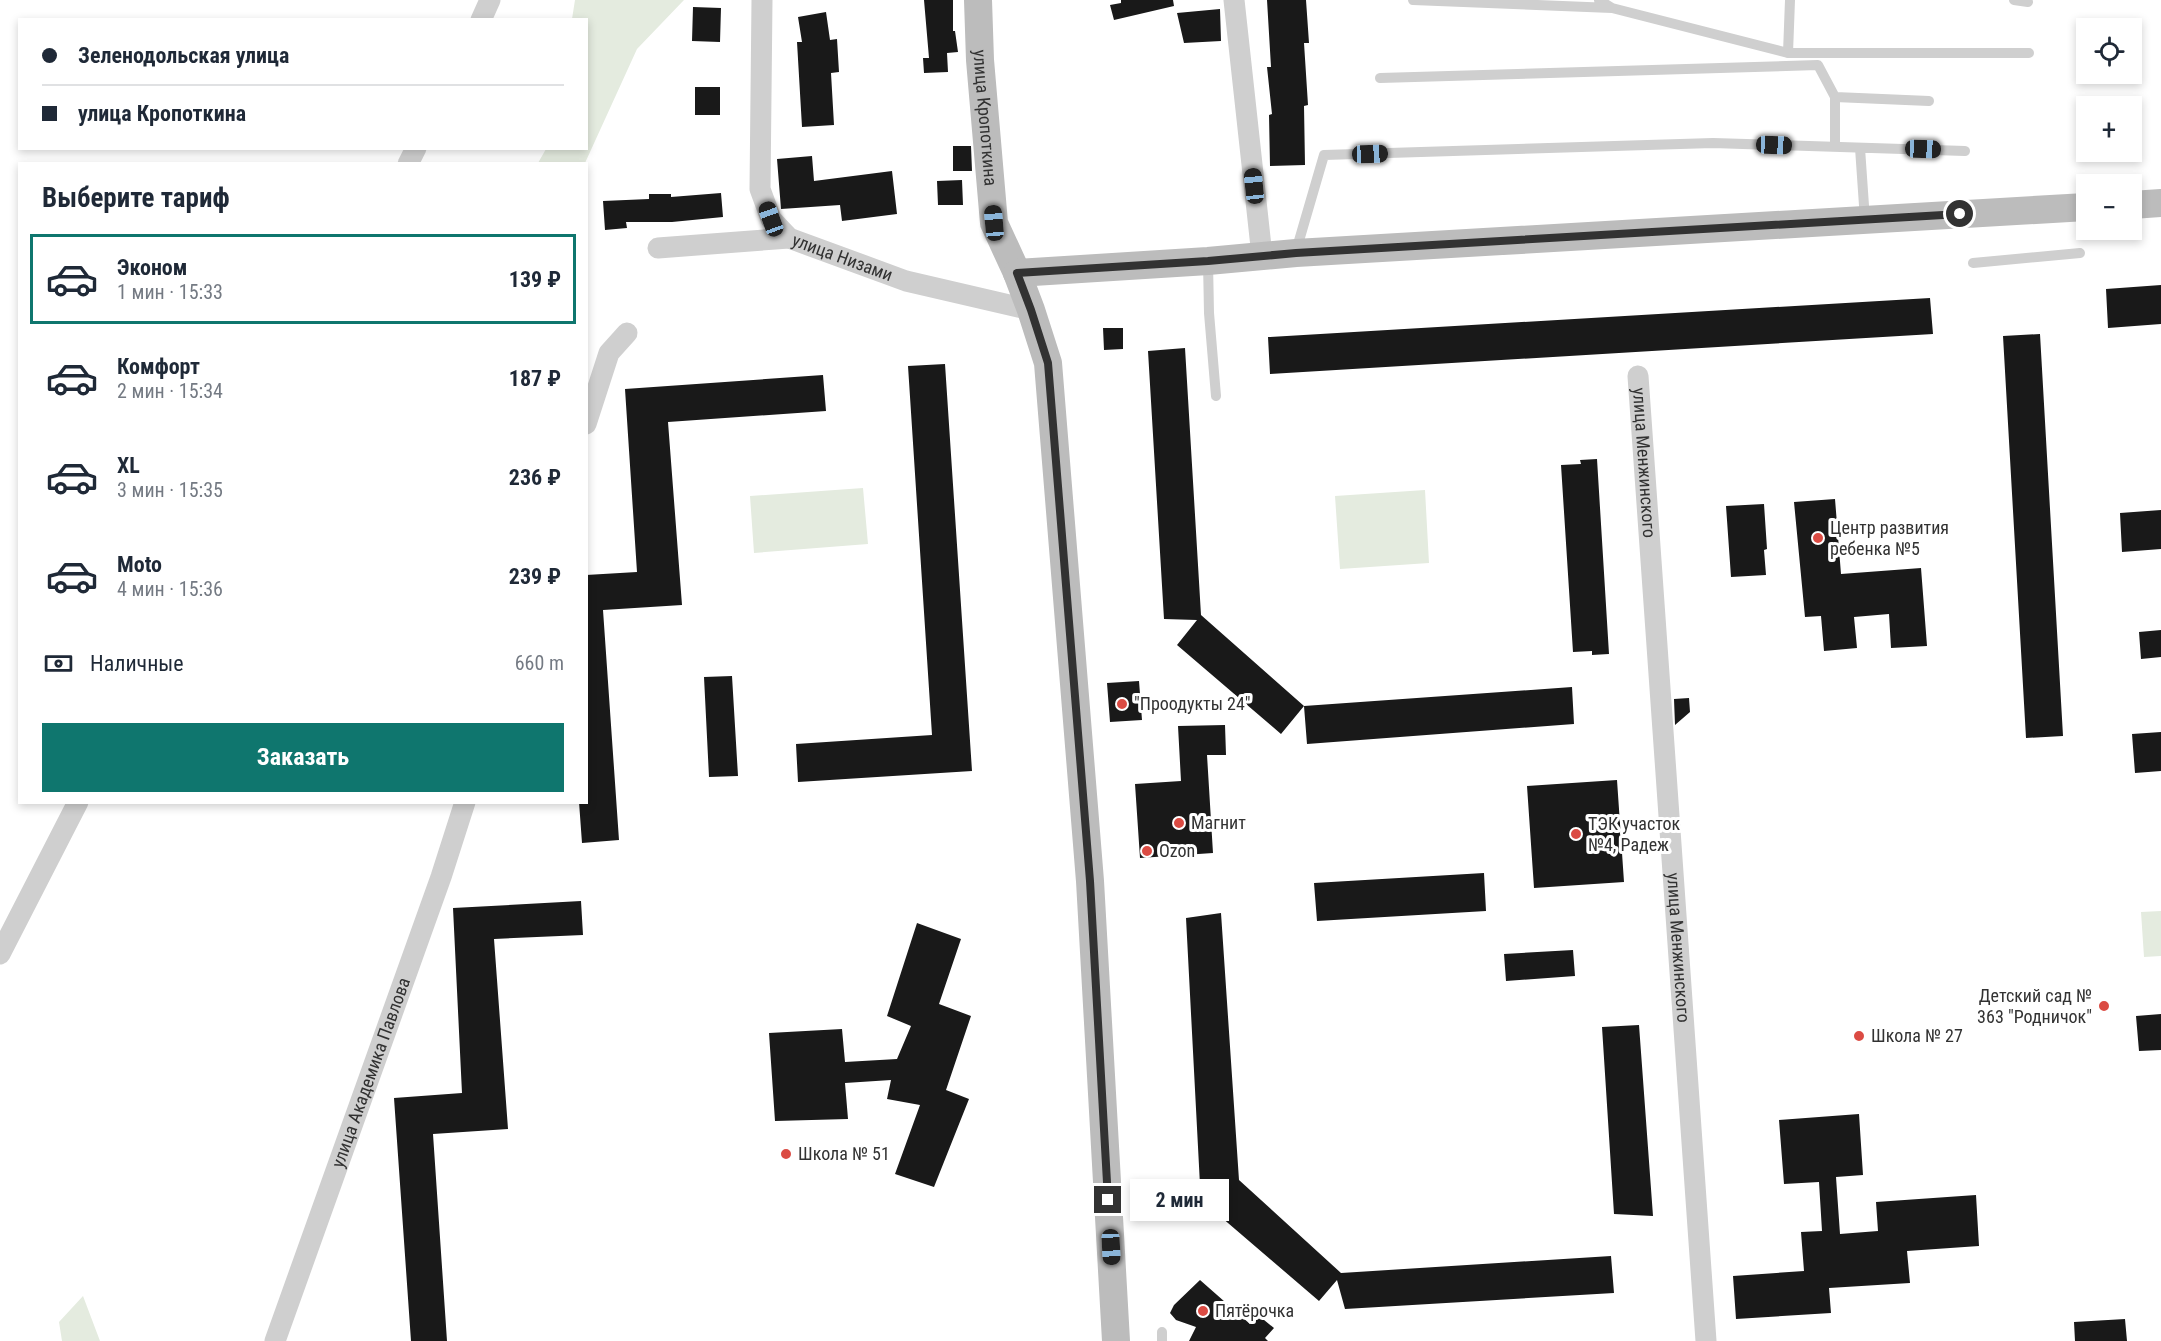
<!DOCTYPE html>
<html lang="ru">
<head>
<meta charset="utf-8">
<style>
	:root { --surface:#fff; --page:#f6f6f7; --text:#1f2937; --muted:#747a83; --line:#e0e1e3; --accent:#0f766e }
	body { margin:0; font-family:"Roboto Condensed",sans-serif; background:var(--page); color:var(--text); height:100vh; display:flex; flex-direction:column; font-size:22px; white-space:nowrap }
	* { box-sizing:border-box; margin:0 }
	p { font-size:20px; color:var(--muted) }
	.icon { flex:none; width:33px; height:33px; fill:none; stroke:currentColor; stroke-width:2; stroke-linecap:round; stroke-linejoin:round }
	.map { position:relative; flex:1; overflow:hidden }
	.panel { position:absolute; left:18px; top:162px; width:570px; height:642px; display:flex; flex-direction:column; background:var(--surface); border-radius:0px; box-shadow:0 3px 9px #0003 }
	.panel>* { flex:none }
	.guide { position:absolute; left:18px; top:18px; width:570px; height:132px; border-radius:0px; box-shadow:0 3px 9px #0003; display:grid; align-content:center; height:132px; padding:0 24px; background:var(--surface) }
	.buttons { position:absolute; left:2076px; top:18px; display:grid; gap:12px }
	.buttons a { display:grid; place-items:center; width:66px; height:66px; border-radius:0px; background:var(--surface); box-shadow:0 3px 9px #0003; font-size:30px }
	.end { position:absolute; width:27px; height:27px; margin:-14px; border:8px solid #323232; background:#fff; box-shadow:0 0 0 3px #fff }
	.from { border-radius:50% }
	.bubble { position:absolute; height:42px; border-radius:0px; background:var(--surface); box-shadow:0 3px 9px #0003; font-size:20px; font-weight:700; line-height:42px; text-align:center }
	.car { position:absolute; width:18px; height:36px; margin:-18px -9px; border-radius:8px; box-shadow:0 0 4px 2px #0007; background:linear-gradient(#222 24%,#8ab4d8 0 40%,#222 0 76%,#8ab4d8 0 86%,#222 0) }
	.guide b { display:flex; align-items:center; gap:21px; height:57px; font-size:22px }
	.guide b+b { border-top:2px solid var(--line) }
	.guide i { width:15px; height:15px; background:var(--text) }
	ul { padding:0; list-style:none }
	li { display:flex; align-items:center; gap:18px; height:90px; margin:0 12px 9px; padding:0 12px; border:3px solid transparent; border-radius:0px }
	li div { flex:1 }
	li b { display:block; font-size:22px }
	li em { font-style:normal; font-weight:700 }
	li.on { border-color:var(--accent) }
	li>.icon { width:54px; height:54px; stroke-width:1.5 }
	h2 { padding:0 24px; font-size:27px; line-height:72px }
	.pay { display:flex; align-items:center; gap:15px; height:66px; padding:0 24px; font-size:22px }
	.pay p { margin-inline-start:auto }
	.action { display:flex; gap:12px; margin-top:auto; padding:12px 24px }
	.action a { flex:1; height:69px; border-radius:0px; background:var(--accent); color:#fff; font-size:24px; font-weight:700; line-height:69px; text-align:center }
	.map>svg:first-child { display:block }
	.green { fill:#e4ebdf }
	.building { fill:#191919 }
	.lines { fill:none; stroke-linecap:round; stroke-linejoin:round }
	.lane { stroke:#cfcfcf; stroke-width:10 }
	.street { stroke:#cfcfcf; stroke-width:21 }
	.secondary { stroke:#bcbcbc; stroke-width:28 }
	.route { stroke:#323232; stroke-width:8 }
	.poi-dot { fill:#db4b43; stroke:#fff; stroke-width:2 }
	.labels { text-anchor:middle; stroke-width:6; stroke-linejoin:round; paint-order:stroke }
	.street-label { font-size:18px; fill:#323232; stroke:#fff }
	.poi-label { font-size:18px; fill:#323232; stroke:#fff; text-anchor:start }
</style>
</head>
<body>
<div class="map">
<svg width="2161" height="1341" viewBox="0 0 2161 1341">
	<rect width="100%" height="100%" fill="#fff"/>
	<path class="green" d="M575 0H684L637 49 585 163H538L546 149 586 148V20L572 19Z
		M863 488 868 544 754 553 750 496Z
		M1425 490 1429 563 1340 569 1335 496Z
		M2161 911V956L2144 957 2141 912Z
		M83 1296 100 1341H62L59 1322Z"/>
	<path class="building" d="M924 0H953V31H955L958 52 947 53 948 72 924 73 923 58H929Z
		M1121 0H1173L1174 6 1114 20 1110 5 1121 3Z
		M1267 0H1306L1309 43H1304L1308 105 1304 106 1305 165 1270 166 1269 115 1272 114 1267 67H1271Z
		M693 7 721 8 720 42 692 41Z
		M1220 9 1221 41 1184 43 1177 13Z
		M826 12 830 40 837 39 839 72 831 73 834 125 802 127 797 42H802L798 17Z
		M695 87H720V115H695Z
		M953 146H971L972 171H953Z
		M812 156 814 181 892 171 897 214 842 221 840 205 781 209 777 159Z
		M962 180 963 205H938L937 181Z
		M721 193 723 217 672 222H626L627 228 605 230 603 201 649 199V194H671V197Z
		M2161 285V324L2108 328 2106 289Z
		M1930 298 1933 334 1270 374 1268 337Z
		M1103 328H1123V349L1104 350Z
		M2040 334 2063 736 2026 738 2003 336Z
		M1185 348 1201 615 1304 706 1572 687 1574 724 1307 744 1304 706 1281 734 1177 645 1197 620 1164 619 1148 351Z
		M945 364 972 771 798 782 796 744 932 735 908 366Z
		M823 375 826 411 668 422 682 605 603 610 619 840 582 843 579 802H586V575L637 572 625 389Z
		M1597 459 1609 654 1592 655V651L1573 652 1561 465 1581 464 1580 460Z
		M1835 499 1841 574 1921 568 1927 646 1891 648 1889 614 1854 617 1857 648 1824 651 1821 616 1805 617 1794 502Z
		M1764 504 1767 549 1764 550 1766 575 1731 577 1726 506Z
		M2161 510V549L2122 552 2120 513Z
		M2161 630V657L2141 659 2139 632Z
		M732 676 738 776 709 777 704 677Z
		M1139 681 1142 720 1110 722 1107 683Z
		M1689 698 1690 712 1675 725 1674 699Z
		M1225 725 1226 755H1207L1213 853 1140 858 1135 784 1181 781 1178 726Z
		M2161 732V771L2135 773 2132 734Z
		M1617 780 1624 882 1534 888 1527 786Z
		M1484 873 1486 911 1317 921 1314 883Z
		M581 901 583 935 494 939 508 1129 433 1134 447 1341H411L394 1098 462 1093 453 908Z
		M1221 913 1239 1180 1341 1273 1611 1256 1614 1293 1345 1309 1337 1280 1319 1301 1214 1211 1228 1186 1200 1185 1186 918Z
		M917 923 961 939 939 1004 971 1016 946 1090 969 1099 934 1187 895 1174 920 1105 887 1099 891 1080 845 1083 848 1119 775 1121 769 1033 842 1029 845 1062 897 1059 911 1026 887 1016Z
		M1573 950 1575 976 1506 981 1504 954Z
		M2161 1014V1050L2139 1051 2136 1016Z
		M1639 1025 1653 1216 1614 1214 1602 1027Z
		M1859 1114 1863 1175 1836 1177 1840 1234 1878 1231 1876 1202 1976 1195 1979 1246 1907 1251 1910 1283 1829 1288 1831 1313 1736 1319 1733 1276 1804 1271 1801 1232 1822 1231 1819 1182 1784 1184 1779 1120Z
		M1200 1280 1250 1324 1258 1315 1274 1328 1265 1338 1268 1341H1189L1196 1327 1176 1320 1170 1313 1174 1305Z
		M2125 1319 2127 1341H2075L2074 1322Z"/>
	<g class="lines">
		<path class="lane" d="M1413 0 1612 8
			M1599 0 1612 8 1788 53
			M1790 0 1788 53H2029
			M2014 0 2028 2
			M1380 78 1818 65 1835 97 1929 101
			M1835 97V147
			M1860 148 1865 220
			M1296 251 1324 155 1713 143 1965 151
			M1208 262 1209 313 1216 396
			M1973 263 2080 253
			M1162 1332V1341"/>
		<g class="street">
			<path id="s1" d="M762 0 760 189 771 219 789 238 906 281 1031 310"/>
			<path d="M1234 0 1262 256"/>
			<path d="M481 20 490 0"/>
			<path d="M408 164 416 148"/>
			<path d="M658 248 789 238"/>
			<path id="s2" d="M1638 376 1706 1341"/>
			<path d="M586 424 609 353 627 333"/>
			<path d="M0 954 78 802"/>
			<path id="s3" d="M275 1341 441 877 465 802"/>
		</g>
		<g class="secondary">
			<path id="s4" d="M978 0 980 60 994 223 1017 273 1031 310 1048 363 1090 881 1116 1341"/>
			<path d="M2132 205 2161 203"/>
			<path d="M1017 273 1208 261 1296 253 2086 207"/>
		</g>
	</g>
	<g class="lines">
		<path class="route" d="M1108 1200 1090 881 1048 363 1031 310 1017 273 1208 261 1296 253 1960 214"/>
	</g>
	<g class="poi-dot">
		<circle cx="1818" cy="538" r="6"/>
		<circle cx="1122" cy="704" r="6"/>
		<circle cx="1179" cy="823" r="6"/>
		<circle cx="1576" cy="834" r="6"/>
		<circle cx="1147" cy="851" r="6"/>
		<circle cx="2104" cy="1006" r="6"/>
		<circle cx="1859" cy="1036" r="6"/>
		<circle cx="786" cy="1154" r="6"/>
		<circle cx="1203" cy="1311" r="6"/>
	</g>
	<g class="labels">
		<g class="street-label">
			<text dy="6" stroke="none"><textPath href="#s4" startOffset="118">улица Кропоткина</textPath></text>
			<text dy="6" stroke="none"><textPath href="#s1" startOffset="304">улица Низами</textPath></text>
			<text dy="6" stroke="none"><textPath href="#s2" startOffset="87">улица Менжинского</textPath></text>
			<text dy="6" stroke="none"><textPath href="#s2" startOffset="573">улица Менжинского</textPath></text>
			<text dy="6" stroke="none"><textPath href="#s3" startOffset="285">улица Академика Павлова</textPath></text>
		</g>
		<g class="poi-label">
			<text x="1830" y="534">Центр развития<tspan x="1830" dy="21">ребенка №5</tspan></text>
			<text x="1134" y="710">"Проодукты 24"</text>
			<text x="1191" y="829">Магнит</text>
			<text x="1588" y="830">ТЭК участок<tspan x="1588" dy="21">№4, Радеж</tspan></text>
			<text x="1159" y="857">Ozon</text>
			<text x="2092" y="1002" text-anchor="end">Детский сад №<tspan x="2092" dy="21">363 "Родничок"</tspan></text>
			<text x="1871" y="1042">Школа № 27</text>
			<text x="798" y="1160">Школа № 51</text>
			<text x="1215" y="1317">Пятёрочка</text>
		</g>
	</g>
</svg>
<div class="buttons">
<a><svg class="icon" aria-label="locate" viewBox="0 0 24 24"><circle cx="12" cy="12" r="6"/><path d="M12 2v4M12 18v4M2 12h4M18 12h4"/></svg></a>
<a>+</a>
<a>−</a>
</div>
<i class="end from" style="left:1960px;top:214px"></i>
<i class="end" style="left:1108px;top:1200px"></i>
<div class="bubble" style="left:1130px;top:1179px;width:99px">2 мин</div>
<i class="car" style="left:1774px;top:145px;rotate:92deg"></i>
<i class="car" style="left:1923px;top:149px;rotate:92deg"></i>
<i class="car" style="left:1370px;top:154px;rotate:88deg"></i>
<i class="car" style="left:1254px;top:186px;rotate:354deg"></i>
<i class="car" style="left:771px;top:219px;rotate:340deg"></i>
<i class="car" style="left:994px;top:223px;rotate:355deg"></i>
<i class="car" style="left:1111px;top:1247px;rotate:177deg"></i>
<div class="guide">
<b><i class="from"></i>Зеленодольская улица</b>
<b><i></i>улица Кропоткина</b>
</div>
<section class="panel">
<h2>Выберите тариф</h2>
<ul>
<li class="on"><svg class="icon" aria-label="car" viewBox="0 0 24 24"><path d="M5 17H2v-5l4-1 3-4h7l3 4 3 1v5h-3M9 17h6M6 11h13"/><circle cx="7" cy="17" r="2"/><circle cx="17" cy="17" r="2"/></svg><div><b>Эконом</b><p>1 мин · 15:33</p></div><em>139 ₽</em></li>
<li><svg class="icon" aria-label="car" viewBox="0 0 24 24"><path d="M5 17H2v-5l4-1 3-4h7l3 4 3 1v5h-3M9 17h6M6 11h13"/><circle cx="7" cy="17" r="2"/><circle cx="17" cy="17" r="2"/></svg><div><b>Комфорт</b><p>2 мин · 15:34</p></div><em>187 ₽</em></li>
<li><svg class="icon" aria-label="car" viewBox="0 0 24 24"><path d="M5 17H2v-5l4-1 3-4h7l3 4 3 1v5h-3M9 17h6M6 11h13"/><circle cx="7" cy="17" r="2"/><circle cx="17" cy="17" r="2"/></svg><div><b>XL</b><p>3 мин · 15:35</p></div><em>236 ₽</em></li>
<li><svg class="icon" aria-label="car" viewBox="0 0 24 24"><path d="M5 17H2v-5l4-1 3-4h7l3 4 3 1v5h-3M9 17h6M6 11h13"/><circle cx="7" cy="17" r="2"/><circle cx="17" cy="17" r="2"/></svg><div><b>Moto</b><p>4 мин · 15:36</p></div><em>239 ₽</em></li>
</ul>
<div class="pay"><svg class="icon" aria-label="cash" viewBox="0 0 24 24"><path d="M3 7h18v10H3z"/><circle cx="12" cy="12" r="2"/></svg>Наличные<p>660 m</p></div>
<div class="action"><a>Заказать</a></div>
</section>
</div>
</body>
</html>
